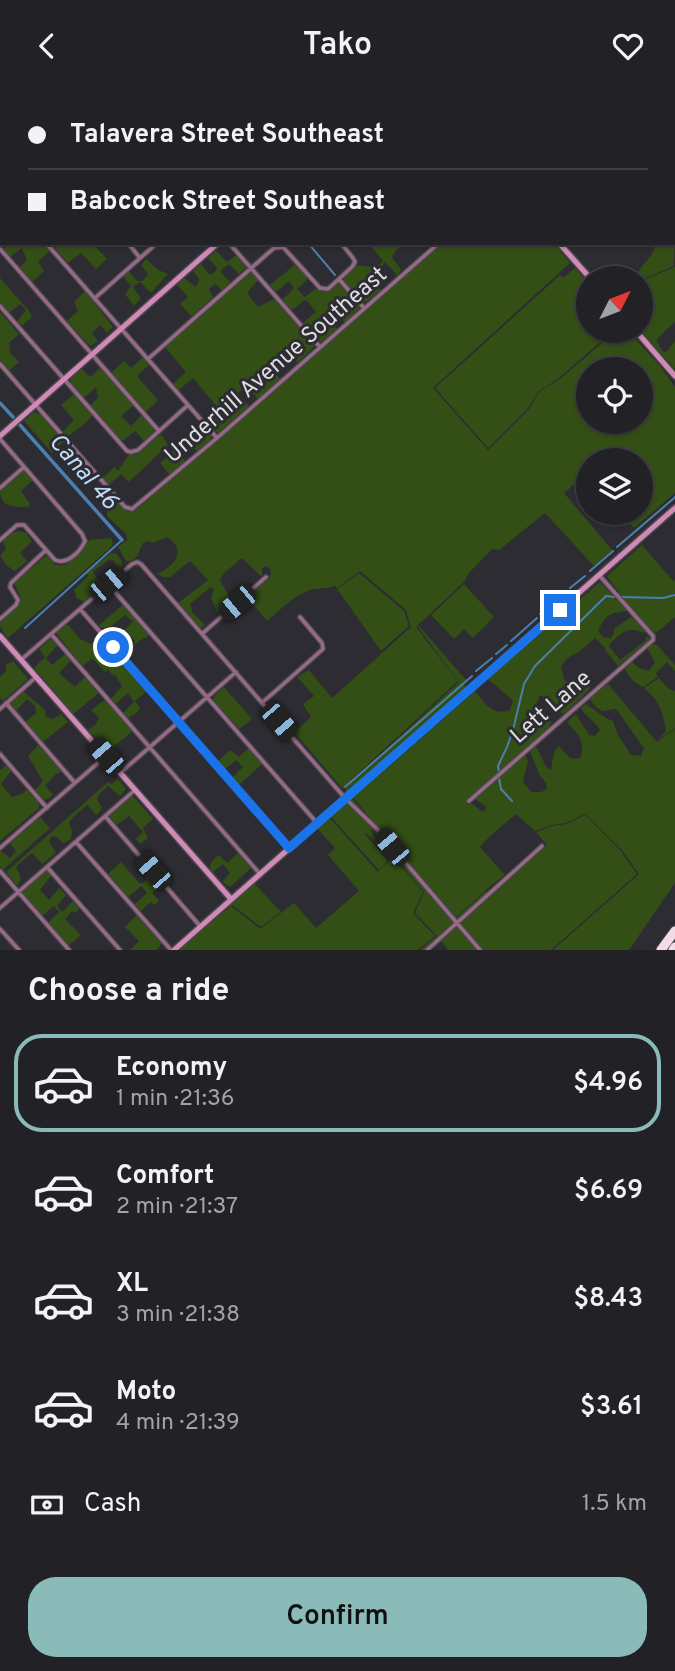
<!DOCTYPE html>
<html lang="en">
<head>
<meta charset="utf-8">
<style>
	:root { --surface:#212126; --page:#29292e; --text:#f1f3f6; --muted:#a2a3a7; --line:#3e3e43; --accent:#8bbbb9 }
	body { margin:0; font-family:Overpass,sans-serif; background:var(--page); color:var(--text); height:100vh; display:flex; flex-direction:column; font-size:26px; white-space:nowrap }
	* { box-sizing:border-box; margin:0 }
	p { font-size:23px; color:var(--muted) }
	.icon { flex:none; width:38px; height:38px; fill:none; stroke:currentColor; stroke-width:2; stroke-linecap:round; stroke-linejoin:round }
	.map { position:relative; height:859px; overflow:hidden }
	.drawer { display:flex; flex-direction:column; background:var(--surface); flex:1 }
	.drawer>* { flex:none }
	.guide { position:absolute; left:0px; top:0px; width:676px; height:154px; box-shadow:0 2px 5px #0004,0 0 0 2px var(--line); display:grid; align-content:center; height:154px; padding:0 28px; background:var(--surface) }
	.needle { width:46px; rotate:48deg }
	.fabs { position:absolute; left:576px; top:175px; display:grid; gap:14px }
	.fabs a { display:grid; place-items:center; width:77px; height:77px; border-radius:50%; background:var(--surface); box-shadow:0 2px 5px #0004,0 0 0 2px var(--line); font-size:35px }
	.end { position:absolute; width:32px; height:32px; margin:-16px; border:9px solid #1a73e8; background:#fff; box-shadow:0 0 0 4px #fff }
	.from { border-radius:50% }
	.car { position:absolute; width:21px; height:42px; margin:-21px -10px; border-radius:9px; box-shadow:0 0 5px 2px #0007; background:linear-gradient(#222 24%,#8ab4d8 0 40%,#222 0 76%,#8ab4d8 0 86%,#222 0) }
	.guide b { display:flex; align-items:center; gap:24px; height:66px; font-size:26px }
	.guide b+b { border-top:2px solid var(--line) }
	.guide i { width:18px; height:18px; background:var(--text) }
	ul { padding:0; list-style:none }
	li { display:flex; align-items:center; gap:21px; height:98px; margin:0 14px 10px; padding:0 14px; border:4px solid transparent; border-radius:28px }
	li div { flex:1 }
	li b { display:block; font-size:26px }
	li em { font-style:normal; font-weight:600 }
	li.on { border-color:var(--accent) }
	li>.icon { width:63px; height:63px; stroke-width:1.5 }
	h2 { padding:0 28px; font-size:32px; line-height:84px }
	.pay { display:flex; align-items:center; gap:18px; height:77px; padding:0 28px; font-size:26px }
	.pay p { margin-inline-start:auto }
	.action { display:flex; gap:14px; margin-top:auto; padding:14px 28px }
	.action a { flex:1; height:80px; border-radius:28px; background:var(--accent); color:#111; font-size:28px; font-weight:600; line-height:80px; text-align:center }
	header { display:flex; justify-content:space-between; align-items:center; height:91px; padding:0 28px; background:var(--surface); font-size:32px; font-weight:600 }
	.map>svg:first-child { display:block }
	.green { fill:#334f15; fill-rule:evenodd }
	.lines { fill:none; stroke-linecap:round; stroke-linejoin:round }
	.stream { stroke:#4b7faf; stroke-width:2 }
	.canal { stroke:#4b7faf; stroke-width:3.5 }
	.street-casing { stroke:#48484e; stroke-width:6 }
	.secondary-casing { stroke:#48484e; stroke-width:8 }
	.highway-casing { stroke:#48484e; stroke-width:11 }
	.street { stroke:#966984; stroke-width:3.5 }
	.secondary { stroke:#d189b5; stroke-width:5 }
	.highway { stroke:#f3dbe8; stroke-width:9 }
	.route { stroke:#1a73e8; stroke-width:9 }
	.labels { text-anchor:middle; stroke-width:6; stroke-linejoin:round; paint-order:stroke }
	.street-label { font-size:23px; fill:#dedee1; stroke:#2c2c32 }
	.water-label { font-size:24px; font-style:italic; fill:#c1ddf9; stroke:#2c2c32 }
</style>
</head>
<body>
<header><svg class="icon" aria-label="back" viewBox="0 0 24 24"><path d="M15 5l-7 7 7 7"/></svg>Tako<svg class="icon" aria-label="heart" viewBox="0 0 24 24"><path d="M12 20l-8-8c-3-5 5-10 8-4 3-6 11-1 8 4z"/></svg></header>
<div class="map">
<svg width="675" height="859" viewBox="0 0 675 859">
	<rect width="100%" height="100%" fill="#2c2c32"/>
	<path class="green" d="M674 145H675L674 175 641 189 640 187H633L652 163 656 152H674Z
		M9 152H21L24 155 27 152H44L50 159 38 171 44 180 32 191 20 176 27 169 22 157 10 166 4 159 5 156Z
		M51 152H92L107 168 96 178 81 162 68 172Z
		M368 152H406L395 160 392 167 401 178 398 185 385 171 373 187 374 191 381 199 366 211H363L344 190V187L356 174C366 175 376 178 383 170Z
		M442 152H553L570 172 433 297 488 359 530 317 539 301 560 288 608 247 603 240H628L660 275 675 296V402L634 437 621 422H640V369H588V382H587L564 402 612 459 594 475 545 422 499 459 492 458 468 483 465 490 416 536 458 590 352 688 343 698 294 641 311 626 303 613 314 605 297 586 309 579 332 607 411 536 406 519 360 480 337 497 335 495C324 499 316 496 308 500 292 506 279 520 267 530L247 506 270 486C272 481 271 479 267 475L262 477V486L242 467 223 483 220 490 228 503 229 515 218 524 211 507 214 499 211 496 190 513 193 522 205 534 200 537 178 512 208 489 190 470 170 486H163L157 483C167 479 183 467 176 455 174 451 170 449 167 446L153 452 147 450 143 452C138 461 138 471 126 470L118 456 127 449 126 443 107 425V421L117 411C122 416 127 423 135 420ZM588 278H640V331H588Z
		M216 160 227 171 236 164 246 176 239 183 229 173 220 180 230 191 222 199 215 193 209 198 213 206 192 225 190 224 180 213 188 206 177 194 184 187 196 196 199 188 193 180 201 173 210 184 215 181 217 177 208 167Z
		M146 168 158 179 168 183 151 202 140 191 133 196 141 207 134 215 125 203 131 195 123 185 128 179 137 190H142L148 183 141 174Z
		M296 173 305 183 307 189 297 198 305 206 317 197 325 201 339 193 359 215V218L345 232 335 220 327 226 337 238 324 249 320 251 310 239 322 229 321 227 309 237 303 232 316 221 308 211 304 209 295 217 291 218 282 209 294 197 289 190 276 201 270 194Z
		M675 176V231L656 249 663 261 667 260 675 250V278L640 239 641 206 646 213 647 208 641 199V190Z
		M575 177 588 192V240H601L606 246 559 287 538 301 529 316 488 357 435 297 560 184 563 187Z
		M252 181 259 188 247 202 258 216 274 208 315 255 297 272 286 260 269 274 280 288 258 308 246 295 238 302 249 315 218 342 205 330 219 318 193 287 179 299 173 293 186 281 165 256 249 182Z
		M0 187 29 220 32 226 22 235 17 230 26 219 20 213 9 222 0 212Z
		M85 200 113 236 107 242 100 234 92 242 98 250 91 255 87 252 67 230 78 220 74 211Z
		M0 221 19 243 9 252 10 262 19 271 9 280 0 269Z
		M143 266 150 273 137 285 158 309 146 321 111 282 124 270 131 277Z
		M101 276 134 314 121 325 131 335 143 323 155 339 144 350 135 340 124 349H119L90 314 98 307 96 296 83 308 71 293V287L82 278 90 286Z
		M74 303 92 324 87 331 67 346 62 341 74 329 61 314Z
		M34 321 41 324 64 350 52 362 24 330Z
		M201 333 211 344V348L197 360 185 352 182 354 181 361 185 372 171 385 160 372Z
		M161 343 168 354 129 391 121 383 109 394 102 387 115 376 118 380 129 363 135 364Z
		M23 380 27 382 33 389 21 400 30 413 28 416C15 416 1 417 0 401Z
		M19 440 26 442 32 450 20 462 27 470 15 480 7 475 0 465 6 458 3 450 12 442Z
		M111 447 113 452 110 457 8 547 0 536V532L18 516 21 507 14 492 47 464 55 474H66L90 449Z
		M642 454 673 490 675 489V526L655 543 620 505 619 501 607 485Z
		M111 462 117 463 123 473 122 477 117 479 114 470 110 468 93 480C96 489 101 488 104 495L84 511 77 507 74 499 88 485 87 482Z
		M359 482 404 520 409 535 381 560 337 498Z
		M600 491 627 520C610 522 607 523 598 539L603 546 611 547 614 542V538L631 526H634L647 540 644 542C629 534 618 543 609 555L620 569 645 550 647 545 650 548 618 575 605 559V557L595 547 579 561 569 566 561 575 564 588 576 600 591 592 589 599 564 623C554 619 549 609 540 604L532 623H543L551 631 548 638 466 710 468 714 471 712 483 721 487 716 475 708 525 664 528 670 523 691 531 701H541L547 698 546 692 540 685 530 661 536 655 546 676 551 679C553 671 552 661 559 655L570 667 576 668 581 666C585 648 578 644 567 631L576 623 589 644 595 645 600 639C595 630 586 626 581 617L586 613 606 627 613 630 618 644 631 664 641 665 644 657 616 618 602 620 596 616 589 607 608 593 657 651 675 638V792L629 859H553L639 783 621 758 585 723 566 732 552 734 535 740 516 723 490 745 480 756 505 784 487 798 456 826 377 736 354 707 475 600C486 613 491 625 510 619L513 610 493 592 487 588Z
		M464 493 494 526 473 547 464 538 454 548 431 524Z
		M124 513 150 544 139 550 125 565 122 561 135 553V550L125 539 133 530 125 524 110 536 100 537 98 535Z
		M68 534 80 548 91 553 101 546 103 547 98 551 100 555 105 551 147 598V600L135 610 140 617 138 621 128 627 123 622 134 611 128 602 116 613 111 608 122 595 117 588 116 584 114 585 108 579 105 581 93 568 82 575 56 542 64 535Z
		M419 535 466 589 464 591 466 599 348 703 345 699 353 689 459 591 418 536Z
		M52 547 58 554 46 567 52 574 65 563 71 569 59 582 75 596 85 586 99 602 73 623 34 577 45 566 39 558Z
		M652 553 657 554 675 574V580L667 571 656 582 658 586 643 596 633 590 624 577 632 571 639 577 649 580 655 571 647 557Z
		M13 570 28 588 3 610 0 607V586L6 580V574Z
		M659 587 669 598 675 600V637L658 649 666 640C663 621 659 609 644 597Z
		M224 596 252 628 239 638 213 609 215 604Z
		M23 600 45 619V625L53 628 61 623 68 631 43 651 25 631 36 622 35 615 27 608 16 620 10 612Z
		M105 609 133 640 108 660 88 639 96 633 99 627 91 619Z
		M445 622 446 624 353 708 376 737 456 827 486 800 490 804 547 754 536 741 552 735 566 733 585 724 620 759 637 783 551 859H448L442 851 439 852 436 848 424 859H420L437 845 415 822 424 801 372 738 365 743 388 770 379 779 330 725Z
		M38 654 62 680 56 683 45 694 53 704 48 708 42 709 35 699 43 690 28 665Z
		M249 657 263 672 238 695 232 687 243 676 236 669 223 680 216 672 230 659 239 666Z
		M6 674 11 680 1 693 12 706 22 703 27 699 39 712V717L0 750V679Z
		M118 688 126 698 120 705 108 695 101 701 97 708 102 717 97 724 87 714 72 727 69 732 72 740 71 748 64 752 56 746 52 745 49 750 56 762 42 773 32 762 16 776C20 784 23 787 17 795L6 781 108 691 112 693Z
		M132 704 153 728 143 737 148 747 140 753 136 748 143 741 129 725 117 734 110 726V724Z
		M328 725 378 781 390 769 366 742 371 739 423 801 413 822 435 845 418 859H177L231 815 260 838 294 812 316 837 359 800 328 764 335 757 316 736Z
		M40 726 50 737 3 779 0 775V759L10 767 16 760 10 752Z
		M238 762 251 777 230 796 222 791 230 782 223 773 213 781 210 780C209 772 214 768 219 764L227 772Z
		M121 771 139 792H143L153 782 162 793 152 802 159 810 154 814 151 811 141 820 135 813 147 802 141 795 128 806 108 783Z
		M47 778 51 785 40 799 49 809 59 797 66 804 57 815 62 821 73 810 79 817 76 822 72 820 65 828 81 844 68 855 48 832 59 821 54 815 42 825 23 803 22 800Z
		M254 792 281 821 261 836 232 814 222 821Z
		M137 824 162 852 157 859H130L139 850 125 836Z"/>
	<g class="lines">
		<path class="stream" d="M308 152 335 184
			M674 407 675 406
			M617 456 673 408
			M590 480 613 460
			M570 497 585 485
			M621 506 663 507 675 504
			M540 523 564 503
			M25 537 122 449
			M511 550 537 527
			M496 563 507 554
			M476 580 492 567
			M499 681 498 675 507 656 513 639 524 593 535 575 606 505 615 506
			M499 687 501 698 512 710
			M345 696 472 585"/>
		<path class="canal" d="M0 312 13 326
			M20 334 122 449"/>
		<defs>
			<path id="street" d="M139 0V2
				M613 0 614 2
				M29 2 31 0
				M87 2 89 0
				M213 2V0
				M266 2 268 0
				M325 2 327 0
				M661 2 662 0
				M0 27 2 25
				M674 35H675
				M0 58 2 60
				M0 105 2 103
				M46 152 217 347
				M128 152 140 167
				M229 152 320 256
				M0 158 159 340
				M339 188 364 217
				M95 207 157 152
				M0 215 127 360 131 361 138 359 188 314
				M148 268 274 157 283 156 320 197 328 198 352 176 355 171 353 167 341 152
				M0 273 125 416 132 418 217 347 439 152
				M0 348 82 443 85 450C80 461 67 474 55 469L24 434H17L0 449
				M0 397 24 376
				M108 493 317 732
				M80 518 289 757
				M0 528 16 514 18 509 10 496 11 492 46 459
				M203 542 266 486
				M51 543 260 783
				M22 568 132 473 137 471 141 473 345 707 376 737 480 859
				M263 611 323 558 322 552 300 526
				M6 612 75 692
				M0 618 36 586
				M0 663 47 717
				M120 682 236 581
				M469 710 653 549V545L599 484
				M105 725 200 835
				M76 751 171 859
				M0 757 106 665
				M47 776 120 859
				M0 780 69 859
				M0 817 135 699
				M0 838 19 859
				M427 859 542 755"/>
			<path id="secondary" d="M433 0 434 2
				M386 2 388 0
				M559 152 590 187
				M636 240 675 285
				M0 345 218 152
				M0 545 231 808
				M174 859 675 417"/>
			<path id="highway" d="M661 859 675 840
				M673 859 675 856"/>
		</defs>
		<use href="#street" class="street-casing"/>
		<use href="#secondary" class="secondary-casing"/>
		<use href="#highway" class="highway-casing"/>
		<use href="#street" class="street"/>
		<use href="#secondary" class="secondary"/>
		<use href="#highway" class="highway"/>
	</g>
	<g class="lines">
		<path class="route" d="M113 556 289 757 560 519"/>
	</g>
	<g class="labels">
		<g class="street-label">
			<text transform="translate(275 273) rotate(-41)" y="8">Underhill Avenue Southeast</text>
			<text transform="translate(550 615) rotate(-41)" y="8">Lett Lane</text>
		</g>
		<g class="water-label">
			<text transform="translate(84 380) rotate(49)" y="8">Canal 46</text>
		</g>
	</g>
</svg>
<div class="fabs">
<a><svg class="needle" viewBox="-14 -14 28 28"><path d="M0-13l5 13h-10z" fill="#e53935"/><path d="M0 13l5-13h-10z" fill="#a2a3a7"/></svg></a>
<a><svg class="icon" aria-label="locate" viewBox="0 0 24 24"><circle cx="12" cy="12" r="6"/><path d="M12 2v4M12 18v4M2 12h4M18 12h4"/></svg></a>
<a><svg class="icon" aria-label="layers" viewBox="0 0 24 24"><path d="M12 4l9 5-9 5-9-5zM3 14l9 5 9-5"/></svg></a>
</div>
<i class="end from" style="left:113px;top:556px"></i>
<i class="end" style="left:560px;top:519px"></i>
<i class="car" style="left:108px;top:493px;rotate:50deg"></i>
<i class="car" style="left:237px;top:512px;rotate:230deg"></i>
<i class="car" style="left:279px;top:630px;rotate:139deg"></i>
<i class="car" style="left:106px;top:665px;rotate:319deg"></i>
<i class="car" style="left:392px;top:756px;rotate:320deg"></i>
<i class="car" style="left:153px;top:780px;rotate:319deg"></i>
<div class="guide">
<b><i class="from"></i>Talavera Street Southeast</b>
<b><i></i>Babcock Street Southeast</b>
</div>
</div>
<section class="drawer">
<h2>Choose a ride</h2>
<ul>
<li class="on"><svg class="icon" aria-label="car" viewBox="0 0 24 24"><path d="M5 17H2v-5l4-1 3-4h7l3 4 3 1v5h-3M9 17h6M6 11h13"/><circle cx="7" cy="17" r="2"/><circle cx="17" cy="17" r="2"/></svg><div><b>Economy</b><p>1 min · 21:36</p></div><em>$4.96</em></li>
<li><svg class="icon" aria-label="car" viewBox="0 0 24 24"><path d="M5 17H2v-5l4-1 3-4h7l3 4 3 1v5h-3M9 17h6M6 11h13"/><circle cx="7" cy="17" r="2"/><circle cx="17" cy="17" r="2"/></svg><div><b>Comfort</b><p>2 min · 21:37</p></div><em>$6.69</em></li>
<li><svg class="icon" aria-label="car" viewBox="0 0 24 24"><path d="M5 17H2v-5l4-1 3-4h7l3 4 3 1v5h-3M9 17h6M6 11h13"/><circle cx="7" cy="17" r="2"/><circle cx="17" cy="17" r="2"/></svg><div><b>XL</b><p>3 min · 21:38</p></div><em>$8.43</em></li>
<li><svg class="icon" aria-label="car" viewBox="0 0 24 24"><path d="M5 17H2v-5l4-1 3-4h7l3 4 3 1v5h-3M9 17h6M6 11h13"/><circle cx="7" cy="17" r="2"/><circle cx="17" cy="17" r="2"/></svg><div><b>Moto</b><p>4 min · 21:39</p></div><em>$3.61</em></li>
</ul>
<div class="pay"><svg class="icon" aria-label="cash" viewBox="0 0 24 24"><path d="M3 7h18v10H3z"/><circle cx="12" cy="12" r="2"/></svg>Cash<p>1.5 km</p></div>
<div class="action"><a>Confirm</a></div>
</section>
</body>
</html>
